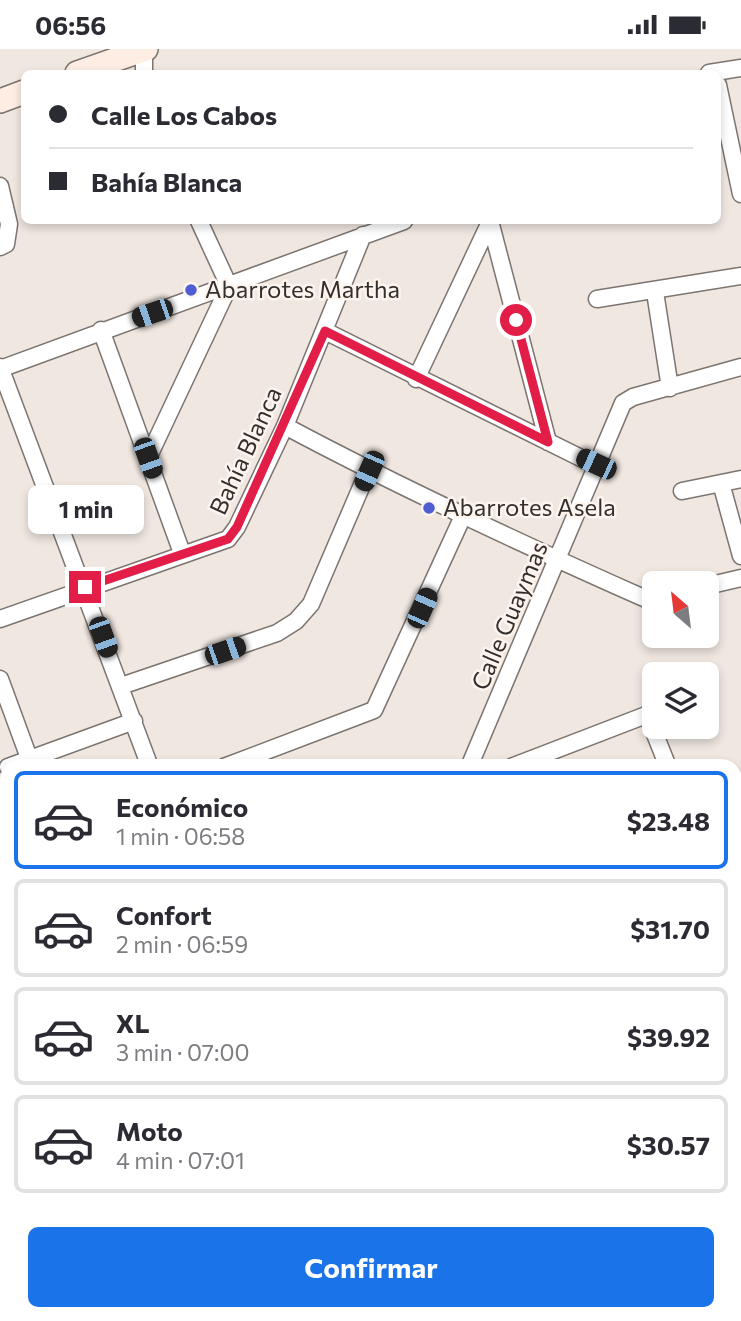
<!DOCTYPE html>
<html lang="es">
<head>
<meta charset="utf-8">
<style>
	:root { --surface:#fff; --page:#f2f2f3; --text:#2b2b33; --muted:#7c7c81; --line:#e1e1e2; --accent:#1a73e8 }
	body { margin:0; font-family:Commissioner,sans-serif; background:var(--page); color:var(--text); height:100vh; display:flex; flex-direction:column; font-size:26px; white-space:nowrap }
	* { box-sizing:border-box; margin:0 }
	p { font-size:23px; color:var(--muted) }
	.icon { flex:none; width:38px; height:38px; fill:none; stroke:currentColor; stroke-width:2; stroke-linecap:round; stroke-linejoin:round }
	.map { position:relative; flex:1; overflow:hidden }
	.side { position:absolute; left:0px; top:710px; width:742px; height:562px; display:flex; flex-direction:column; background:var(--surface); border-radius:21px 21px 0 0; box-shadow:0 4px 10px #0003 }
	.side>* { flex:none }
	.top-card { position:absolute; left:21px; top:21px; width:700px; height:154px; border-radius:10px; box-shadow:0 4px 10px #0003; display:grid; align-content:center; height:154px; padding:0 28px; background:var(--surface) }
	.needle { width:46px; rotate:332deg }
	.controls { position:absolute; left:642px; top:522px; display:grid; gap:14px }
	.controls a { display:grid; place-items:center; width:77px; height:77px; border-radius:10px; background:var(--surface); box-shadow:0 4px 10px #0003; font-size:35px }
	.end { position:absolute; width:32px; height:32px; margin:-16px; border:9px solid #e11d48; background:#fff; box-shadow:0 0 0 4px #fff }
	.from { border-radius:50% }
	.bubble { position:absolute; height:49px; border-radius:10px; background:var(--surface); box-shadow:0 4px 10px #0003; font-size:23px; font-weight:700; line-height:49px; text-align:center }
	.car { position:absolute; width:21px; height:42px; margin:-21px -10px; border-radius:9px; box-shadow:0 0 5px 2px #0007; background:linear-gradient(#222 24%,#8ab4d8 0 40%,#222 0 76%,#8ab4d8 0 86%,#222 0) }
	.top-card b { display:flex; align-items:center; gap:24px; height:66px; font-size:26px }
	.top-card b+b { border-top:2px solid var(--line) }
	.top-card i { width:18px; height:18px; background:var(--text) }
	ul { padding:12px 0 0; list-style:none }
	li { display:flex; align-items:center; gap:21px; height:98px; margin:0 14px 10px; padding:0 14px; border:4px solid var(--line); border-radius:10px }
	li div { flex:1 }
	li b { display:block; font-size:26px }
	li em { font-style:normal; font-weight:700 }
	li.current { border-color:var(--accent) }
	li>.icon { width:63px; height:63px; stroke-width:1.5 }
	.primary-button { display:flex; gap:14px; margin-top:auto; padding:14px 28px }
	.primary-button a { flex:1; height:80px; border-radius:10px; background:var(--accent); color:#fff; font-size:28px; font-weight:700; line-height:80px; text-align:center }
	.status { display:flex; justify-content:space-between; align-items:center; height:49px; padding:0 35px; background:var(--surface); direction:ltr }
	.status svg { height:19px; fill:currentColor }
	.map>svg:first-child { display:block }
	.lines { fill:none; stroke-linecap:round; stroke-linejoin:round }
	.street-casing { stroke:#7c746f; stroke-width:19 }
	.secondary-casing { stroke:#7c746f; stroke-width:26 }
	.street { stroke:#fff; stroke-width:16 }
	.secondary { stroke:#fdede3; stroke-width:23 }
	.route { stroke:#e11d48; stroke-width:9 }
	.poi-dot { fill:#4e5dd2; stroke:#fef4ee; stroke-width:2.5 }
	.labels { text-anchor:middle; stroke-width:5; stroke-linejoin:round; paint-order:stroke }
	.poi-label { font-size:24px; fill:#332f2d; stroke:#fef4ee; text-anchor:start }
	.street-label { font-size:24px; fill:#332f2d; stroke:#fef4ee }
</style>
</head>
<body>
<div class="status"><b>06:56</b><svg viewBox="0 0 49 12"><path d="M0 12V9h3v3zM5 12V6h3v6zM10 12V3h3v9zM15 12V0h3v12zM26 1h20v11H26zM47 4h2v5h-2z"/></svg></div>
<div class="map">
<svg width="741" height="1272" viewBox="0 0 741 1272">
	<rect width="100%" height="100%" fill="#f0e7e1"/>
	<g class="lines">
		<defs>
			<path id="street" d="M144 24V1
				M709 24 741 19
				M718 36 741 145
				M0 137 9 175 6 195 0 198
				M490 172 548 393
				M655 243 670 339
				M597 250 741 227
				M101 281 182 504
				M325 282 595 416
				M0 318 150 718
				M0 320 404 172
				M416 330 490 173
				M285 377C403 440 524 496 646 550L654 548
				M148 409 229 237 199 172
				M721 434 741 507
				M682 442 741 430
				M707 537 741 529
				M0 570 228 490 237 478 285 377 363 186
				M0 630 29 709
				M121 637 277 584 296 572 311 555 368 422
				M647 665 668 718
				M8 718 134 672
				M224 718 374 661 463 467
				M469 718 623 354 633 348 741 318
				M511 718 654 663
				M0 908 7 906
				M735 908 741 925
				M735 986 741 984
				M0 1021 7 1018
				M0 1136 7 1133
				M0 1255 7 1252
				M112 1265 115 1272
				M220 1265 223 1272
				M327 1265 330 1272
				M433 1265 435 1272
				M530 1265 533 1272
				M645 1265 652 1272
				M143 1272 162 1265
				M710 1272 726 1265"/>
			<path id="secondary" d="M77 24 146 0
				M0 52 24 43
				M735 1127 741 1121
				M353 1272 371 1265"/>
		</defs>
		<use href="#street" class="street-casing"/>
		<use href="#secondary" class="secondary-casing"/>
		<use href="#street" class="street"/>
		<use href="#secondary" class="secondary"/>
	</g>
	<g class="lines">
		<path class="route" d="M85 538 228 490 237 478 325 282 548 393 516 271"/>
	</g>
	<g class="poi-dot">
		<circle cx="191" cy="241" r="7"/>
		<circle cx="429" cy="459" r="7"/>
	</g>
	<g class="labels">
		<g class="poi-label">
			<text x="205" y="249">Abarrotes Martha</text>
			<text x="443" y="467">Abarrotes Asela</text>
		</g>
		<g class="street-label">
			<text transform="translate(246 402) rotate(-65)" y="8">Bahía Blanca</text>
			<text transform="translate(510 567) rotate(-67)" y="8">Calle Guaymas</text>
		</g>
	</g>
</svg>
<div class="controls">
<a><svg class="needle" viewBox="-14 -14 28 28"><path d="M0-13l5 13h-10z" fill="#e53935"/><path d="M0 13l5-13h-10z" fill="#7c7c81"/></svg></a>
<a><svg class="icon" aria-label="layers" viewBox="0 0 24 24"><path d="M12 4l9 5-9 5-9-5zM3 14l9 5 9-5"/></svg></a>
</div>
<i class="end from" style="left:516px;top:271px"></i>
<i class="end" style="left:85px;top:538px"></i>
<div class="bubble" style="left:28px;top:436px;width:116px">1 min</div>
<i class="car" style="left:152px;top:264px;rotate:251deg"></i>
<i class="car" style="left:148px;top:409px;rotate:160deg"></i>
<i class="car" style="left:596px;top:415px;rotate:295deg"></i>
<i class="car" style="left:369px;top:422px;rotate:204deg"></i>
<i class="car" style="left:422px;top:559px;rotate:24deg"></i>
<i class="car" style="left:103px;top:588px;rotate:160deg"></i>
<i class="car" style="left:225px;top:602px;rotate:71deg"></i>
<div class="top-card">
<b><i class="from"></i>Calle Los Cabos</b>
<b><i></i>Bahía Blanca</b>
</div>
<section class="side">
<ul>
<li class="current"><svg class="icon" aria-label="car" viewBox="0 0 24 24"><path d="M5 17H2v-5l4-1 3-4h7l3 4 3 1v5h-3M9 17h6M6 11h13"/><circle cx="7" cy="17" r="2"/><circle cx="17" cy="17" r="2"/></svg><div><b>Económico</b><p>1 min · 06:58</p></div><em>$23.48</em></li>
<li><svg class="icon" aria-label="car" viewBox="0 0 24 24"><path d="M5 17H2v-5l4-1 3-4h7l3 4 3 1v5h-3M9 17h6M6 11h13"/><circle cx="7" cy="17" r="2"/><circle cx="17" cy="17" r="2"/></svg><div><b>Confort</b><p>2 min · 06:59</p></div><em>$31.70</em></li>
<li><svg class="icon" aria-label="car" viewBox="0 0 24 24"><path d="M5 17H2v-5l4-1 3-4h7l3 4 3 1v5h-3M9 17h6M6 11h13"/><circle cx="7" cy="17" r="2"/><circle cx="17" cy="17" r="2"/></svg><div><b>XL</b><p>3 min · 07:00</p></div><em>$39.92</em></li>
<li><svg class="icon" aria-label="car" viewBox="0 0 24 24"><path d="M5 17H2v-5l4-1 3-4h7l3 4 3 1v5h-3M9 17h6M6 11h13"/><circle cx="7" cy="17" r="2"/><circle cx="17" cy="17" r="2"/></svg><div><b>Moto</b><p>4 min · 07:01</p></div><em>$30.57</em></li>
</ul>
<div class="primary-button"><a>Confirmar</a></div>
</section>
</div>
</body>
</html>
